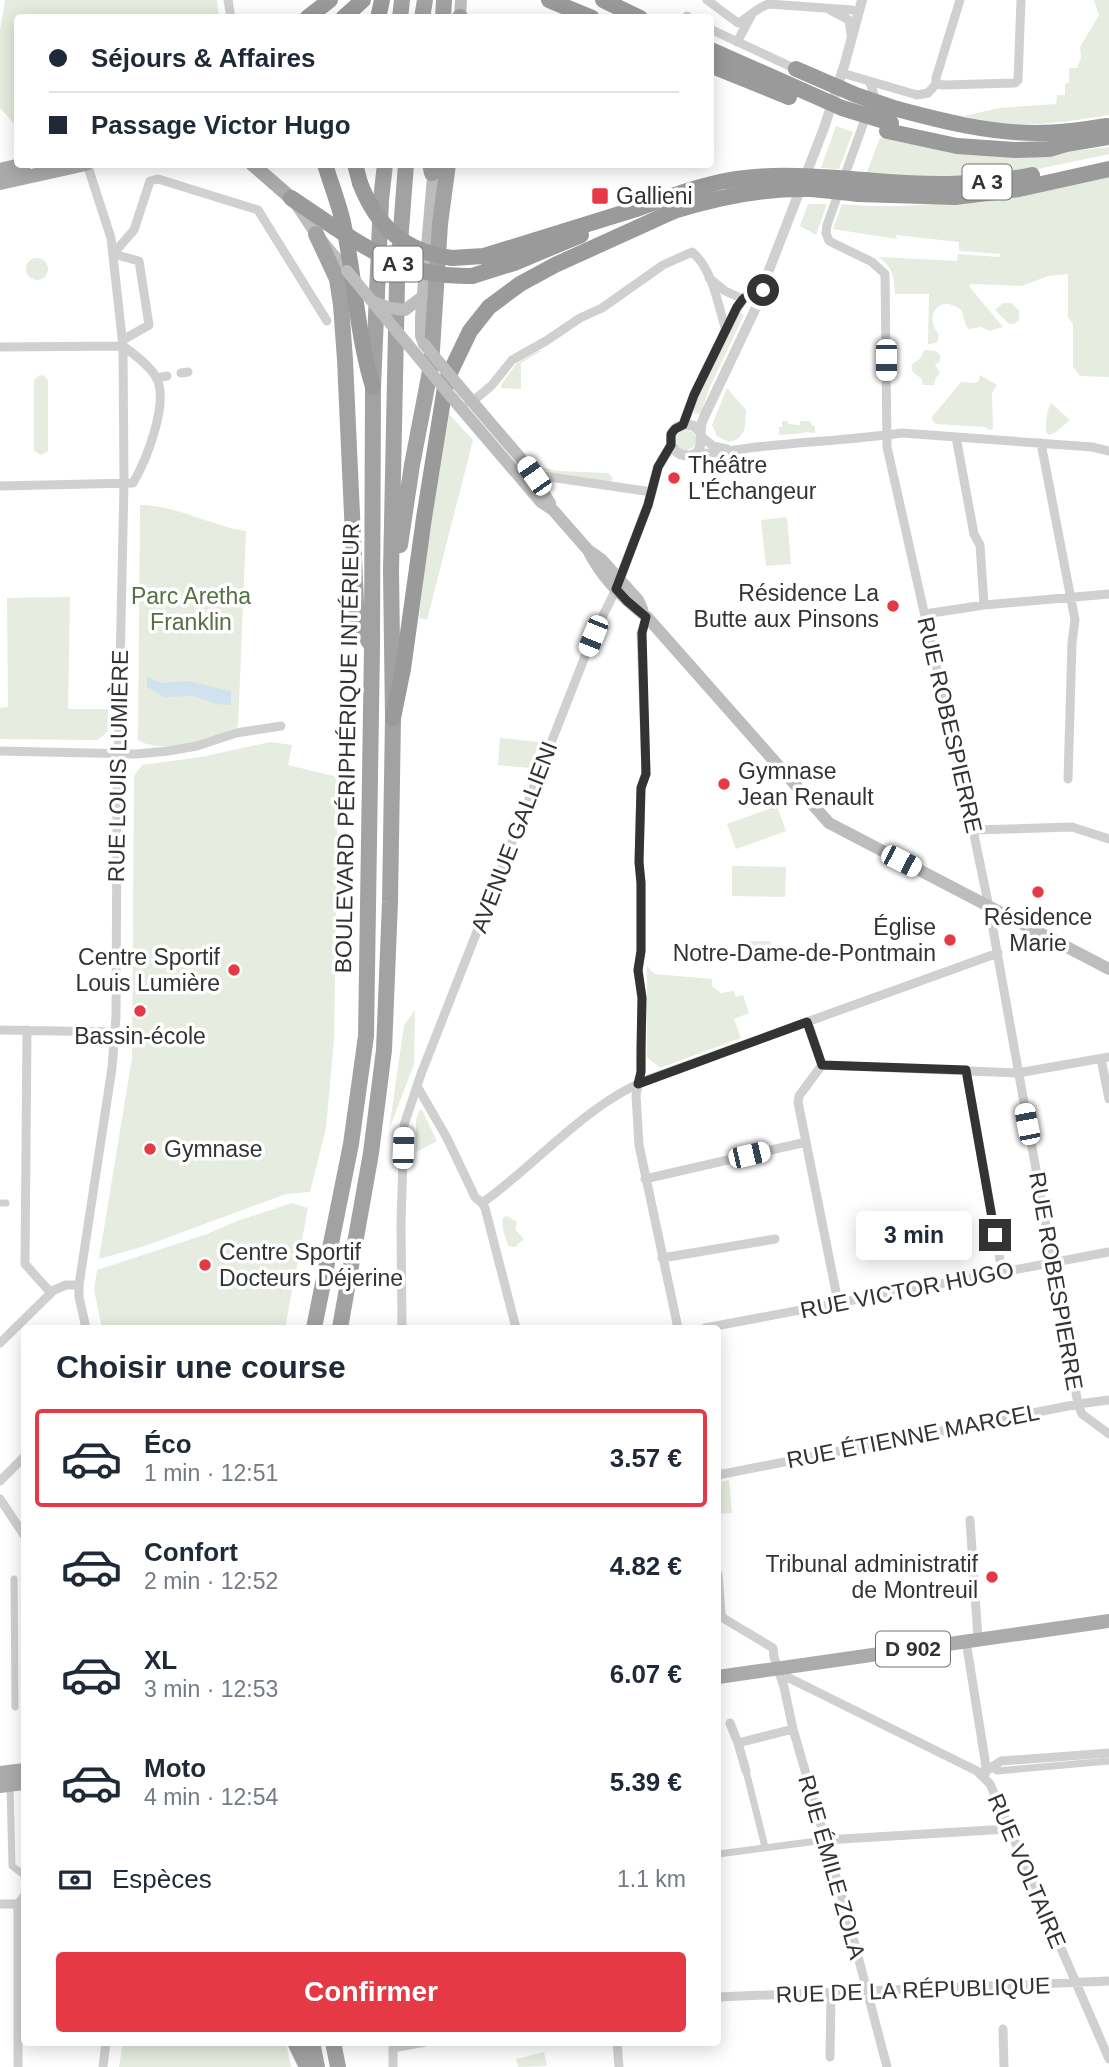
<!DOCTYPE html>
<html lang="fr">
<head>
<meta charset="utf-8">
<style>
	:root { --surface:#fff; --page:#f2f2f3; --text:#1f2937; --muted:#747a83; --line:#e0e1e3; --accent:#e63946 }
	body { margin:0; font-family:Arial,sans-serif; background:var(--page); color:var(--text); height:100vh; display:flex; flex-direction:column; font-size:26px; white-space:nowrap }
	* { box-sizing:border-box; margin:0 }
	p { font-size:23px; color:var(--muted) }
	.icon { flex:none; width:38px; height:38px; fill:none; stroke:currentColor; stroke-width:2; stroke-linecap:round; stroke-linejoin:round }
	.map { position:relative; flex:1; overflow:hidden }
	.drawer { position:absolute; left:21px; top:1325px; width:700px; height:721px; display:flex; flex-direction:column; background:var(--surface); border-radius:7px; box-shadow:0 4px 18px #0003 }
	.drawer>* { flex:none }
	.top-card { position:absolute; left:14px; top:14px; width:700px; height:154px; border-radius:7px; box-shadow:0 4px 18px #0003; display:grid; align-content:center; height:154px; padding:0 35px; background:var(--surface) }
	.end { position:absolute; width:32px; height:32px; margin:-16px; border:9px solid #333; background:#fff; box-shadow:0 0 0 4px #fff }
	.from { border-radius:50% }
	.bubble { position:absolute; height:49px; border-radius:7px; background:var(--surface); box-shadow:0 4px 18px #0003; font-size:23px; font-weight:600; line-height:49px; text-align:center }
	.car { position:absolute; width:21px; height:42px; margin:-21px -10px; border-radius:9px; box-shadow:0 0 5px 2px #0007; background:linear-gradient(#fff 24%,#345 0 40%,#fff 0 76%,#345 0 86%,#fff 0) }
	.top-card b { display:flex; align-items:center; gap:24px; height:66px; font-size:26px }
	.top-card b+b { border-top:2px solid var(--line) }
	.top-card i { width:18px; height:18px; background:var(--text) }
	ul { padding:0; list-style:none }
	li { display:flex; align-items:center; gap:21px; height:98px; margin:0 14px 10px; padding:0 21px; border:4px solid transparent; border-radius:7px }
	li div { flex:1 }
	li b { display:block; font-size:26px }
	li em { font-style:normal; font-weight:600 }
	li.current { border-color:var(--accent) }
	li>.icon { width:63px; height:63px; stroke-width:1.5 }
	h2 { padding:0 35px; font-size:32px; line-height:84px }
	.pay { display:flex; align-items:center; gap:18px; height:77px; padding:0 35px; font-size:26px }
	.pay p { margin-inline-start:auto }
	.button { display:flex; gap:14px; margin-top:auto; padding:14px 35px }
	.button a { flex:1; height:80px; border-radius:7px; background:var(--accent); color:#fff; font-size:28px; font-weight:600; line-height:80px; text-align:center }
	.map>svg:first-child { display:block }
	.green { fill:#e6ecdf }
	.water { fill:#cfe2ee }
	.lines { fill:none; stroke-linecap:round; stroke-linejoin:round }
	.pedestrian { stroke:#d0d0d0; stroke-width:7 }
	.minor { stroke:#d0d0d0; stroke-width:9 }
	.tertiary { stroke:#d0d0d0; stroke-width:10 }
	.secondary { stroke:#bdbdbd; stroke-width:12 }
	.primary { stroke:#ababab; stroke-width:14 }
	.trunk { stroke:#a2a2a2; stroke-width:16 }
	.motorway { stroke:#9a9a9a; stroke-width:16 }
	.secondary-bridge { stroke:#bdbdbd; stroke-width:12 }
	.motorway-bridge { stroke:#9a9a9a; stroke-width:16 }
	.route { stroke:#333; stroke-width:9 }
	.poi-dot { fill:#e63946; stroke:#fff; stroke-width:2.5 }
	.labels { text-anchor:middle; stroke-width:7; stroke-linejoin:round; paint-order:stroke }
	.shield { fill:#fff; stroke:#707070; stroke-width:2 }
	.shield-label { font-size:21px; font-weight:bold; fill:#333 }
	.poi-label { font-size:23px; fill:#333; stroke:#fff; text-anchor:start }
	.park-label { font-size:23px; fill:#56703f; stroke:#fff }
	.street-label { font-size:23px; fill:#333; stroke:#fff }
</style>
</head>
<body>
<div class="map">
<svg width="1109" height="2067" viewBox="0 0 1109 2067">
	<rect width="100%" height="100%" fill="#fff"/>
	<path class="green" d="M5 0H217L219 17 18 18 17 127 0 108V30Z
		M1094 0H1109V115C1063 122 1008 132 964 116L999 108 1056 104 1057 95H1065V84L1069 83V68H1077L1081 58 1080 47 1099 15Z
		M836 126 853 132 839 169 821 168Z
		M880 138 925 147 1022 157 1109 147V154L1024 172 975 178 866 174Z
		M1109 177V377L1080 376 1073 367V324L1068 317V274L1048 276 1022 286 971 284 969 286 1003 327 989 331 982 327 969 329 966 326 962 311C942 293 922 313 939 335L937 343 928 344 929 294H895C894 276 893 267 878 257L957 261 958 254 999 257 1001 254 959 251V242L896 235 897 239 833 229 842 204C934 213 1019 192 1109 177Z
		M808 204H827L816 235 800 226Z
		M26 269a11 11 0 1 1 22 0a11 11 0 1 1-22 0Z
		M1003 303H1011L1019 310V320L1014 324H1009L995 310Z
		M740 313 744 315 708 391 701 413 694 414V405Z
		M924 350 936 351 940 355V361L935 365 940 373 935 379 934 385H923L921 378C915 374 910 372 912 364L921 358Z
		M538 351H541L521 363V389L501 388V385L517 363Z
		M40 375 44 376 48 380V451L41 455 34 451V380Z
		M980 375 997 385 992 393 993 429 989 430 985 427 936 424 933 421 932 417 961 382 976 383 979 380Z
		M727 388 746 410C745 426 747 438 729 442L717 436 712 425Z
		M1051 403 1070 420 1056 432 1049 435 1046 432C1046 421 1046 413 1051 403Z
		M449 414 473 440 427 620 419 618 426 554Z
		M782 421H788V424L800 425V421H810L811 424 815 427V433L805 432V433L779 435V427H782Z
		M676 440a10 10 0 1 1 20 0a10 10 0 1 1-20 0Z
		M539 467 559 471 608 473 613 478 610 482 539 472Z
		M140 505C177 505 210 526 246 531L238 727C212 738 164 756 138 740Z
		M787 517 791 564 766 566 761 520Z
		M70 597 68 709H108V731L98 740 0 739V708L8 707 7 598Z
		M500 738 539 742 530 768 498 765Z
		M270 742 292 745 288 765 338 777 334 1039 326 1128 310 1192 286 1194 145 1246 99 1259 132 1058 134 776 142 765 201 757Z
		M777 806 786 831 736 849 727 824Z
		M732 866 786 867 785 897 732 896Z
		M749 941H771V961H748Z
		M647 965 650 970 655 974 712 979V986L721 993 734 991 736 997 743 995 749 1013 734 1019 741 1038 660 1068 647 1057Z
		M415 1010 414 1064 389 1130 404 1025Z
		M422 1110 437 1141 416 1152V1120L419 1111Z
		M292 1203 308 1208 285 1328H102L94 1290 97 1270 207 1234 237 1221Z
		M507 1216 517 1222 515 1229 524 1239 515 1247 509 1246C505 1239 501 1225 503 1218Z
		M729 1480 732 1513 718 1514V1486L721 1482Z
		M123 2042H286L291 2067H119Z
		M544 2052 547 2066 518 2067 516 2059Z"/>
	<path class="water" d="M147 677 162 683 187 681 231 691V705L216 704 194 696 164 697 147 687Z"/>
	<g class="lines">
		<path class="pedestrian" d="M0 1203H6
			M14 1579 15 1707
			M990 1767 997 1771 1109 1761
			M746 1771 765 1847
			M10 1785 12 1866 24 1875
			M718 1854 825 1840"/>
		<path class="minor" d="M228 0 231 18
			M707 0 738 23C749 17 758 7 769 4L852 10
			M830 10 849 20 851 35
			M687 16 689 18
			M710 29 796 69
			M737 42 751 16
			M842 73 917 95 928 93 936 84
			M870 83 874 94 827 225 826 233 829 241 872 262 885 274 887 447 973 830 989 907 1078 1404 1082 1414 1109 1434
			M936 84 944 85 1015 83 1018 80 1021 0
			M936 84V78L960 0
			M709 278 725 291 743 299
			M123 340 149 325 139 261 113 254 134 230 150 181 158 179 258 210 327 321
			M0 347 123 346
			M181 373 188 372
			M156 378 167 376
			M469 402H472L492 385 512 360 546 341 580 318 602 308 663 265 692 252C713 269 718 306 726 330
			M702 437 713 446 727 449
			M956 437 974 534 980 545 984 605
			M1041 443 1075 620 1072 643 1068 779
			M695 453C714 455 730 450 749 448 800 442 851 440 902 433L1092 447 1109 451
			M529 474 652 492
			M0 486 133 483C146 461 170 401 156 377 149 365 134 354 123 346
			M925 614 984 605 1109 594
			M647 617 641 633 646 773 641 787 639 862 641 883V951L638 970 642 998 641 1072 636 1095 639 1145 678 1328
			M0 751 137 754 168 751 197 746 236 733 281 726
			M973 830 1072 827 1109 839
			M808 1022 822 1065 799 1096 798 1102 838 1302
			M0 1030 115 1032
			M27 1030 25 1264 51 1293
			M1101 1059 1109 1099
			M822 1065 1018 1073 1109 1057
			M966 1070 1002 1271
			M417 1086 447 1138 475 1197 482 1203 485 1208 516 1328
			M645 1179 806 1142
			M482 1203C538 1163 582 1108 646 1080L998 953
			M662 1258 775 1239
			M86 1328 79 1297V1285L112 1068 116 1016 117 803 124 484 123 346 111 238 87 164
			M402 1328 401 1223 404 1125 421 1074 593 636 616 589
			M705 1328 1109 1252
			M0 1343 54 1290 66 1285H79
			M718 1475 1078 1404 1109 1400
			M0 1481 24 1457
			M0 1499 24 1535
			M970 1520 978 1639
			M718 1574 721 1614 723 1618 773 1648 774 1657 784 1687 793 1729 849 1922 887 2067
			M966 1641 985 1760 986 1771 984 1777
			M781 1674 977 1771 990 1784 1109 2059
			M730 1723 738 1743 746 1771
			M738 1743 793 1729
			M986 1771 1001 1761 1109 1753
			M825 1840 1008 1829
			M0 1904H18L24 1896
			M18 1904V2067
			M718 1997 1109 1981
			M1003 2029 1004 2067
			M393 2042V2067
			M617 2042 619 2067
			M393 2048 425 2042
			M830 2057 831 1994
			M103 2067 106 2042"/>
		<path class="tertiary" d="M683 425 694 395 737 308 743 299 764 283
			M671 445C675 450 677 454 684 455 706 459 699 437 701 427 701 424 703 420 704 417L762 295 764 283 824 128 845 63 862 0
			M617 586 648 505 658 467 671 445V437L673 431 677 427 685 424 694 426 699 431"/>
		<path class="secondary" d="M460 18 461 0
			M296 204 316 234 347 271
			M424 344 421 336V317L434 165
			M458 385 522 460 550 503
			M453 399 541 502 553 510 588 550 602 560 638 600 642 609
			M588 550C601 577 623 599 647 617L829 823 1109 969"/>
		<path class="primary" d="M252 164 291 198
			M0 170 25 164
			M0 183 86 164
			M718 1677 1109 1621
			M0 1773 24 1770
			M0 1786 24 1783"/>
		<path class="trunk" d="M460 17V18
			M400 18 402 0
			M422 18 425 0
			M443 18 444 0
			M430 164 432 173
			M316 234 337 279 341 305 345 360 357 624 372 646
			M400 545 412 465 431 366 440 224 448 164
			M314 1328 351 1144 366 1036 372 646 373 387 381 200 385 164
			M340 1328 371 1153 384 1050 390 902 393 718 391 571 397 283 406 164
			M295 2042 307 2067
			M312 2042 317 2067
			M333 2042 338 2067"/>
		<path class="motorway" d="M549 0 592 18
			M603 0 640 18
			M307 18 330 0
			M343 18 363 0
			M378 18 382 0
			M897 109C942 121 989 133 1036 133 1060 133 1083 130 1107 126
			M887 131 957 146 1015 150 1049 149 1066 144 1109 137
			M325 164C331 185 340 206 344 227 355 280 357 335 373 387
			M355 164 360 183
			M864 180C921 185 976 187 1032 175
			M858 194 955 197 1019 189 1109 169
			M291 198 334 227
			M452 258 484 256 636 209
			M472 276 514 263 581 235
			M393 718 403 669 424 518 446 381 470 331 489 307 520 284 555 265 674 211"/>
		<path class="secondary-bridge" d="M347 271 453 399
			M374 302 390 308 405 310 422 297
			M424 344 458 385"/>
		<path class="motorway-bridge" d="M711 50 842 108 891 123
			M710 65 789 97
			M796 69 856 95 897 109
			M360 183C377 227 405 252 452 258
			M636 209C659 201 683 191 708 185 759 171 812 176 864 180
			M674 211C718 197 763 188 809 189 826 190 842 192 858 194
			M334 227C379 257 416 278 472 276"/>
	</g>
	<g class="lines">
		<path class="route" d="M763 290 764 283 743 299 737 307 694 395 683 425 675 429 671 434V445L658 467 648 505 616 589 627 601 646 617 642 633 646 774 641 788 639 862 641 883V951L638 970 642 998 641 1048V1072L638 1084 807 1022 822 1065 966 1070 995 1235"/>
	</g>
	<g class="poi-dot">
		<rect x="591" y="187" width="18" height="18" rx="3.5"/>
		<circle cx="674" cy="478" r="7"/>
		<circle cx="893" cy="606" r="7"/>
		<circle cx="724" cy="784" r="7"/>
		<circle cx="1038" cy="892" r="7"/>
		<circle cx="950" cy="940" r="7"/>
		<circle cx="234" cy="970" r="7"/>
		<circle cx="140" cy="1011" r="7"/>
		<circle cx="150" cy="1149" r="7"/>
		<circle cx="205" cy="1265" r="7"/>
		<circle cx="992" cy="1577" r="7"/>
	</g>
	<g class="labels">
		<g class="shield">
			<rect x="962.5" y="164.5" width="49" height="35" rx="5"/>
			<rect x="373.5" y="246.5" width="49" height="35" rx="5"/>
			<rect x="876" y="1631.5" width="74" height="35" rx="5"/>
		</g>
		<g class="shield-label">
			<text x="987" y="189">A 3</text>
			<text x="398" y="271">A 3</text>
			<text x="913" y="1656">D 902</text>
		</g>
		<g class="poi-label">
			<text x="616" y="204">Gallieni</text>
			<text x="688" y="473">Théâtre<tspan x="688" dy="26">L'Échangeur</tspan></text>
			<text x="879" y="601" text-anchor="end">Résidence La<tspan x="879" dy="26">Butte aux Pinsons</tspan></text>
			<text x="738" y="779">Gymnase<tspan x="738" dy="26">Jean Renault</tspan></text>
			<text x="1038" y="925" text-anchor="middle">Résidence<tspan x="1038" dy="26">Marie</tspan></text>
			<text x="936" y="935" text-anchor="end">Église<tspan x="936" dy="26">Notre-Dame-de-Pontmain</tspan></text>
			<text x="220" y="965" text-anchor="end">Centre Sportif<tspan x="220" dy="26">Louis Lumière</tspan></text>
			<text x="140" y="1044" text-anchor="middle">Bassin-école</text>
			<text x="164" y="1157">Gymnase</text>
			<text x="219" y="1260">Centre Sportif<tspan x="219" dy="26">Docteurs Déjerine</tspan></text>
			<text x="978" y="1572" text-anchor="end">Tribunal administratif<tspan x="978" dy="26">de Montreuil</tspan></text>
		</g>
		<g class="park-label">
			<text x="191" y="604">Parc Aretha<tspan x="191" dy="26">Franklin</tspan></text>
		</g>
		<g class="street-label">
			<text transform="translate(950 725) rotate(77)" y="8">RUE ROBESPIERRE</text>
			<text transform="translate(347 748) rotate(-89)" y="8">BOULEVARD PÉRIPHÉRIQUE INTÉRIEUR</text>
			<text transform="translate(118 766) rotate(-89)" y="8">RUE LOUIS LUMIÈRE</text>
			<text transform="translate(514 837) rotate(-69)" y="8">AVENUE GALLIENI</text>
			<text transform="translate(1056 1281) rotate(80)" y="8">RUE ROBESPIERRE</text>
			<text transform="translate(907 1290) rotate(-11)" y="8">RUE VICTOR HUGO</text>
			<text transform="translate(913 1436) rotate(-11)" y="8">RUE ÉTIENNE MARCEL</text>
			<text transform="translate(832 1867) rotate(74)" y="8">RUE ÉMILE ZOLA</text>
			<text transform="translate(1027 1871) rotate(67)" y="8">RUE VOLTAIRE</text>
			<text transform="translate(913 1990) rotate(-2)" y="8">RUE DE LA RÉPUBLIQUE</text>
		</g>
	</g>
</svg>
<i class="end from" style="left:763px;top:290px"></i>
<i class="end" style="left:995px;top:1235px"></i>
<div class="bubble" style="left:856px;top:1211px;width:116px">3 min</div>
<i class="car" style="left:886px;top:360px;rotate:180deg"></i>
<i class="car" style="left:534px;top:476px;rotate:325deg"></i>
<i class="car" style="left:593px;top:636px;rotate:202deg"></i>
<i class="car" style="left:901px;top:861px;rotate:117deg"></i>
<i class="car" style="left:1027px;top:1124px;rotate:349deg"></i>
<i class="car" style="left:403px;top:1148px;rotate:2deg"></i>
<i class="car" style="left:749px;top:1155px;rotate:77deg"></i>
<div class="top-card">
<b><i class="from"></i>Séjours &amp; Affaires</b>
<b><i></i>Passage Victor Hugo</b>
</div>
<section class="drawer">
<h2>Choisir une course</h2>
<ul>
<li class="current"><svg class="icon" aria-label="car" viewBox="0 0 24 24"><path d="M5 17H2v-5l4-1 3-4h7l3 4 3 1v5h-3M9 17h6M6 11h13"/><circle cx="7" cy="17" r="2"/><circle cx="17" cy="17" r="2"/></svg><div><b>Éco</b><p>1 min · 12:51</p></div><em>3.57 €</em></li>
<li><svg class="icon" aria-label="car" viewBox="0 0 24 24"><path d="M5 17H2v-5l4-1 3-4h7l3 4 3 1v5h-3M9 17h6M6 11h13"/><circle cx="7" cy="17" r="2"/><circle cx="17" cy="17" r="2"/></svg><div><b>Confort</b><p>2 min · 12:52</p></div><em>4.82 €</em></li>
<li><svg class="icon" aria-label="car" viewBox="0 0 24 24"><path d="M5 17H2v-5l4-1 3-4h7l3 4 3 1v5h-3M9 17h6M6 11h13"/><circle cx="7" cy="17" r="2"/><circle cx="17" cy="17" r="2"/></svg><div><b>XL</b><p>3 min · 12:53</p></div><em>6.07 €</em></li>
<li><svg class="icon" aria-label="car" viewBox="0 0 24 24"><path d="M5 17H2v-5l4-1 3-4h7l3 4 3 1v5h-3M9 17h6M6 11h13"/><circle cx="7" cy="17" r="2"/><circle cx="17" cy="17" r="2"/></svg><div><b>Moto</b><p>4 min · 12:54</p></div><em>5.39 €</em></li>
</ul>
<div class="pay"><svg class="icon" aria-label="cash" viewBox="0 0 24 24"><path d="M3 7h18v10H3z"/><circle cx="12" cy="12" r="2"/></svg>Espèces<p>1.1 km</p></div>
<div class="button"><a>Confirmer</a></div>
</section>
</div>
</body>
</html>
